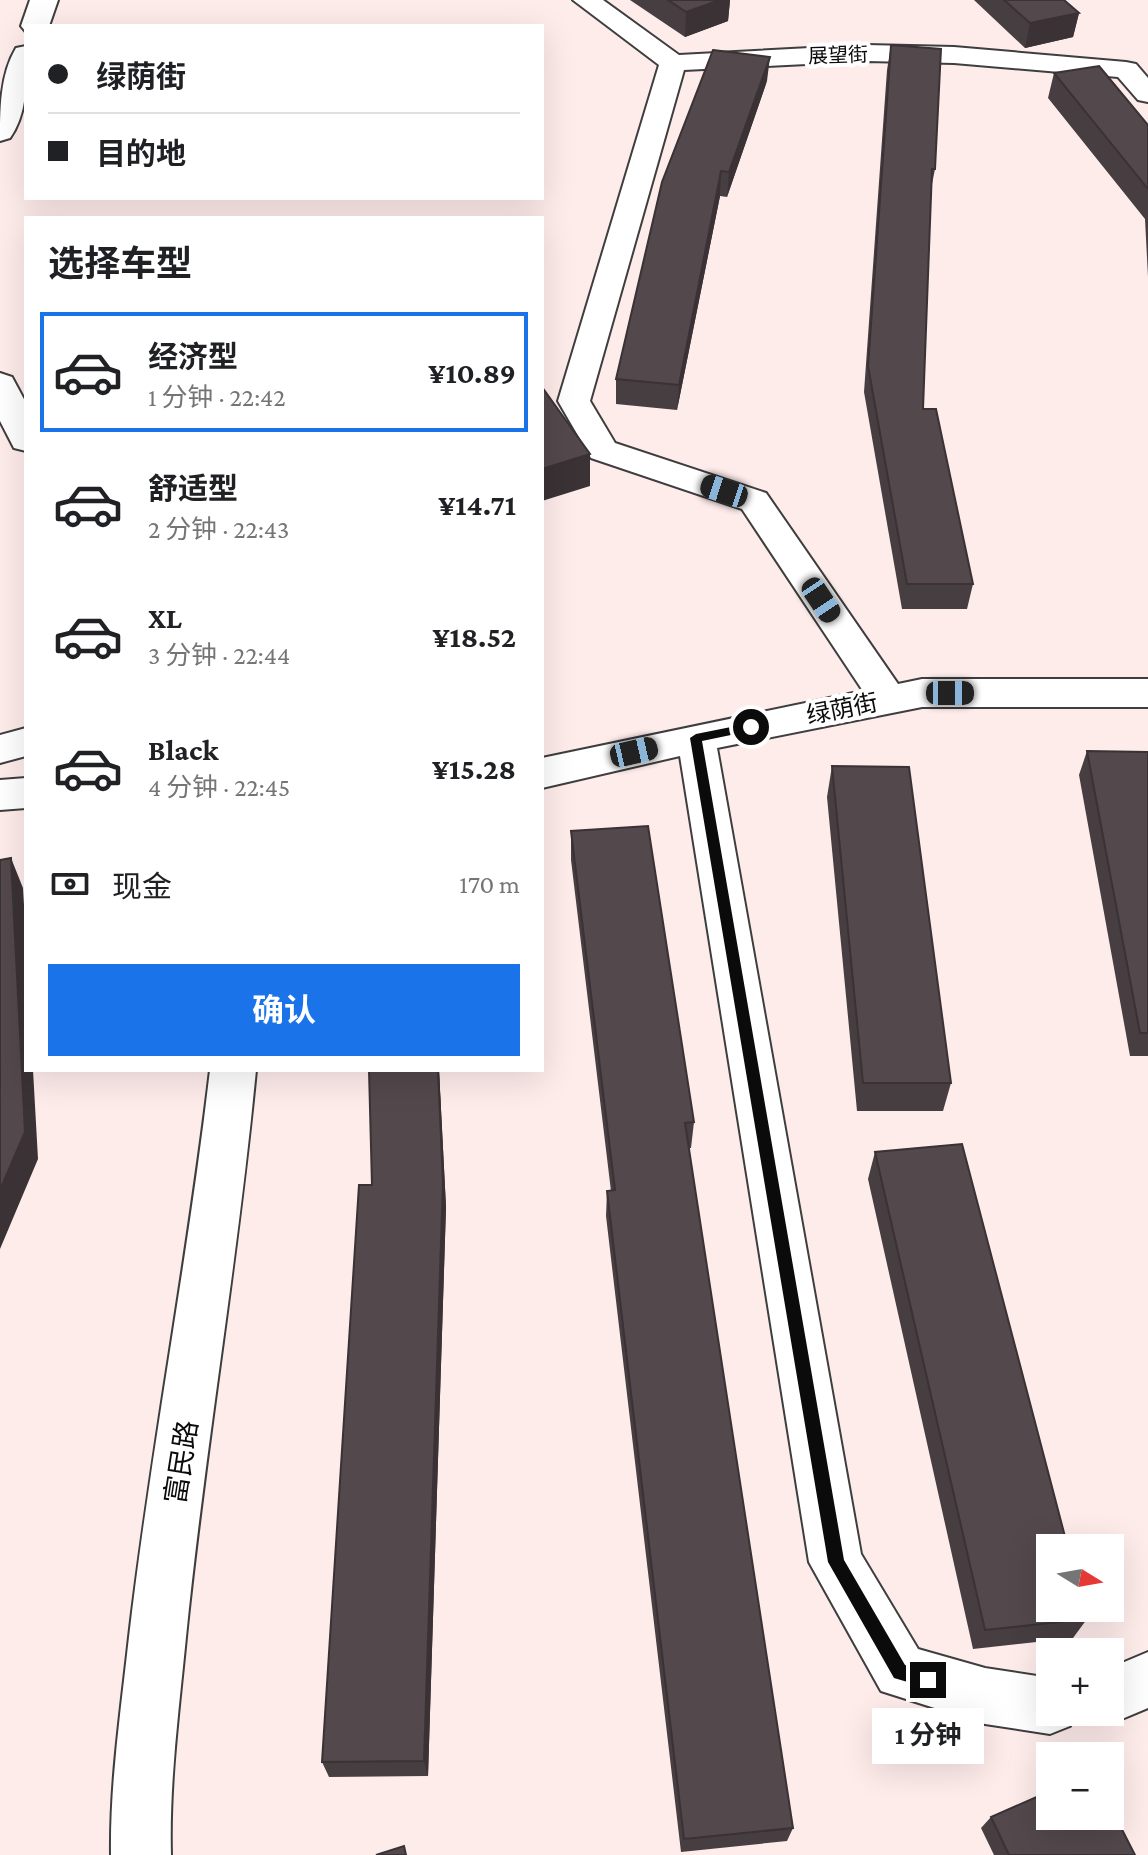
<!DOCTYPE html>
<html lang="zh">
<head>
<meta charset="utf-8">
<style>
	:root { --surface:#fff; --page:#f2f2f2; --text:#202124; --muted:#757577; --line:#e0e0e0; --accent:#1a73e8 }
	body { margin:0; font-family:"Crimson Pro","Noto Sans SC",serif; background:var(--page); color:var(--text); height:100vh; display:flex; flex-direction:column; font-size:30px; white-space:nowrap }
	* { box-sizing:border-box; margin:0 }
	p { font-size:26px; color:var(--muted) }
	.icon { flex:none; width:44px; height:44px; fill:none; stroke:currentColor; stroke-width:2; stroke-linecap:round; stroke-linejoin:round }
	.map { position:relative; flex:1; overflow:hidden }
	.drawer { position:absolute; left:24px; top:216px; width:520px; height:856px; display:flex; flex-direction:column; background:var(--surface); border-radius:0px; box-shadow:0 8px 32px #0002 }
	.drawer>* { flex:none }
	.hud { position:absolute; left:24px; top:24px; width:520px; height:176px; border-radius:0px; box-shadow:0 8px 32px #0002; display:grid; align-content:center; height:176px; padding:0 24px; background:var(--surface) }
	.needle { width:52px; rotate:101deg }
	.controls { position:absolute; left:1036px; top:1534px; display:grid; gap:16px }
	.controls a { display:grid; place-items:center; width:88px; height:88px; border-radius:0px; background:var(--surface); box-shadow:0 8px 32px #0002; font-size:40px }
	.end { position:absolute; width:36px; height:36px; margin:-18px; border:10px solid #0b0b0b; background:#fff; box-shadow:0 0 0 4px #fff }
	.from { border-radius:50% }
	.bubble { position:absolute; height:56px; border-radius:0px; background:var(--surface); box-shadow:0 8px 32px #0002; font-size:26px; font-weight:700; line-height:56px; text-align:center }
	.car { position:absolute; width:24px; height:48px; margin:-24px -12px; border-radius:10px; box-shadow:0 0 6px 2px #0007; background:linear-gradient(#222 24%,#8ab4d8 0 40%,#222 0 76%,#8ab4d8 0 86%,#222 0) }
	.hud b { display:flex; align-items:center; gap:28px; height:76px; font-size:30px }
	.hud b+b { border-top:2px solid var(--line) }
	.hud i { width:20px; height:20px; background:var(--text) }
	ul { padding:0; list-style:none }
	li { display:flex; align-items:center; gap:24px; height:120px; margin:0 16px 12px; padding:0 8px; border:4px solid transparent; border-radius:0px }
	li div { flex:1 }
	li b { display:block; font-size:30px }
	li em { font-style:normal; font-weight:700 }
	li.current { border-color:var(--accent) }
	li>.icon { width:72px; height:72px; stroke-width:1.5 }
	h2 { padding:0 24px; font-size:36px; line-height:96px }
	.pay { display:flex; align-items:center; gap:20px; height:88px; padding:0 24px; font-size:30px }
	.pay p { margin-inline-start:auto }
	.cta { display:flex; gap:16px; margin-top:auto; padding:16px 24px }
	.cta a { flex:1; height:92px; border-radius:0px; background:var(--accent); color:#fff; font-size:32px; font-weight:700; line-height:92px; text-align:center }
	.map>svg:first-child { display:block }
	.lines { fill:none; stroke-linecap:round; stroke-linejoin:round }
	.minor-casing { stroke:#3e3e3e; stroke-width:4 }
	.tertiary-casing { stroke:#3e3e3e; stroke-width:4 }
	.minor { fill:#fff; fill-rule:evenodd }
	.tertiary { fill:#fff; fill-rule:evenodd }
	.wall { fill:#473e41 }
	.shaded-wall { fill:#3a3235 }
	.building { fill:#53484c; stroke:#3a3235; stroke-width:2 }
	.route { fill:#0b0b0b }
	.labels { text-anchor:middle; stroke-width:8; stroke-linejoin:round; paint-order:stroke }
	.far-street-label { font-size:20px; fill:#0b0b0b; stroke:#fff }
	.street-label { font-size:24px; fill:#0b0b0b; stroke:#fff }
	.near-street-label { font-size:28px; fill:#0b0b0b; stroke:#fff }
</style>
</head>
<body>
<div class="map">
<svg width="1148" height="1855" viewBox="0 0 1148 1855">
	<rect width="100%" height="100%" fill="#feeceb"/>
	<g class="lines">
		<defs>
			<path id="minor" d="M573 0H603L679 55 867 45 954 47 1126 62 1136 64 1148 78V102L1138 100 1118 77 954 63 867 61 684 70 590 401 615 443 766 493 898 684 922 679H1148V707H922L717 748 861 1554 918 1649 985 1668 1050 1678V1712H1075L1070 1726 1050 1734 985 1724 881 1691 809 1562 680 756 542 788V758L863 691 742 509 591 458 558 401 659 65Z
				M26 728V756L0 763V735Z
				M26 778V808L0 810V780Z
				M1148 1652V1708L1110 1724 1090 1716 1089 1712H1110V1668Z"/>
			<path id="tertiary" d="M30 0H58L49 26H26V32L21 26Z
				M26 46C26 77 29 111 10 138L0 141C0 109 0 75 16 48Z
				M0 373 12 377 26 403V451L14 448 0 421Z
				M210 1070H256C238 1260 205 1447 186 1637 179 1710 169 1782 171 1855H111C110 1782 121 1710 129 1637 151 1447 188 1260 210 1070Z"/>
		</defs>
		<use href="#minor" class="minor-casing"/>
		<use href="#tertiary" class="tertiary-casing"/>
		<use href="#minor" class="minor"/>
		<use href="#tertiary" class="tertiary"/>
	</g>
	<path class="wall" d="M630 0H730L728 21 685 37Z
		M974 0H1064L1079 13 1073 37 1025 48Z
		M891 45 935 169 931 189 923 409 973 584 967 609H902L864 392 887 70Z
		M1054 73 1148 125V277L1145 219 1048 98Z
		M767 81 727 197 720 196 677 410 616 404V379Z
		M1087 751 1148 752V1056H1130L1079 775Z
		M832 766 951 1083 943 1111H857L827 797Z
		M571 831 694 1122 691 1148H689L793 1828 787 1841 681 1852 606 1216 607 1191H611L571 860Z
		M369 1070H439L446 1207 428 1776 329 1777 322 1762 372 1185Z
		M875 1152 1087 1619 1073 1638 973 1649 868 1179Z
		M991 1817 1135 1855H994L981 1828Z"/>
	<path class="shaded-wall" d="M720 0H730L728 21 685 37 686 12Z
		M1079 13 1073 37 1025 48 1030 23Z
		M770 57 767 81 727 197 729 172Z
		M721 171 720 196 677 410 679 385Z
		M590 454V486L542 501V469Z
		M11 858 23 888 26 939V1070H33L38 1159 0 1249V1190Z
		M438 1070H439L446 1207 428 1776 424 1761Z"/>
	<path class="building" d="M668 0H720L686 12Z
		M1004 0H1064L1079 13 1030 23Z
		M891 45 941 49 935 169H932L923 409H936L973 584H907L868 366Z
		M713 50 770 57 729 172 721 171 679 385 616 379 662 182Z
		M1099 66 1148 125V189L1054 73Z
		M542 387 590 454 542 469Z
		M1087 751 1148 752V1033H1140Z
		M832 766 909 767 951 1083H863Z
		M648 826 694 1122 685 1123 793 1828 684 1839 607 1191 615 1190 571 831Z
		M11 858 25 1132 0 1190V860Z
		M369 1070H438L443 1182 424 1761 322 1762 359 1185H372Z
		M962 1144 1068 1548H1050V1608H1084L1087 1619 985 1630 875 1152Z
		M1050 1791V1816H1110V1806L1135 1855H1009L991 1817Z
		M404 1846 406 1855H376Z"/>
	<path class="route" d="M751 723 757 727 755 730 702 741 844 1560 905 1665 934 1674 937 1680 934 1686 928 1688 894 1678 828 1562 690 738 696 734Z"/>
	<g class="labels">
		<g class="far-street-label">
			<text transform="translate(838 55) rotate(-2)" y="7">展望街</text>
		</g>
		<g class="street-label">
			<text transform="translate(842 709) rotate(-11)" y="8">绿荫街</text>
		</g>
		<g class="near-street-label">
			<text transform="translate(181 1462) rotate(-81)" y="10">富民路</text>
		</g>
	</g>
</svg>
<div class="controls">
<a><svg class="needle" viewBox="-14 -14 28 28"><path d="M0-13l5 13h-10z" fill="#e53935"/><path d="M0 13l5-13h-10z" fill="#757577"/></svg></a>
<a>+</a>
<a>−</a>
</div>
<i class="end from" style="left:751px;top:727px"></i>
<i class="end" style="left:928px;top:1680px"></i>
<div class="bubble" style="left:872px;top:1708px;width:112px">1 分钟</div>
<i class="car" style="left:724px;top:491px;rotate:288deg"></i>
<i class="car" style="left:821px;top:600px;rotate:146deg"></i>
<i class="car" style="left:950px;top:693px;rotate:90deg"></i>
<i class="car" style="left:634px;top:752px;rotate:77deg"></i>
<div class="hud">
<b><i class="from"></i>绿荫街</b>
<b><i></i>目的地</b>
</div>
<section class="drawer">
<h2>选择车型</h2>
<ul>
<li class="current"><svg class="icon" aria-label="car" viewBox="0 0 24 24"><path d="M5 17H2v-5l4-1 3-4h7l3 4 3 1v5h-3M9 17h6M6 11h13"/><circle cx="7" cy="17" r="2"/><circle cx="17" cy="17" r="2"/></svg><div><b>经济型</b><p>1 分钟 · 22:42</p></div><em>¥10.89</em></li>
<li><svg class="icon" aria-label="car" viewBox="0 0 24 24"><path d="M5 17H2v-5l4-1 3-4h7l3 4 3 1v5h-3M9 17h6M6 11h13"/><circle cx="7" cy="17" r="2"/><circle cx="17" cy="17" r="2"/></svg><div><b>舒适型</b><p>2 分钟 · 22:43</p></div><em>¥14.71</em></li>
<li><svg class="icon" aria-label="car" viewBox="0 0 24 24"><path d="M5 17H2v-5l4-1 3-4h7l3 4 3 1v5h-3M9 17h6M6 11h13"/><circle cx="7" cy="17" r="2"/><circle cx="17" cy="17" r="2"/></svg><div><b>XL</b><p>3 分钟 · 22:44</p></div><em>¥18.52</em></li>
<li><svg class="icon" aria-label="car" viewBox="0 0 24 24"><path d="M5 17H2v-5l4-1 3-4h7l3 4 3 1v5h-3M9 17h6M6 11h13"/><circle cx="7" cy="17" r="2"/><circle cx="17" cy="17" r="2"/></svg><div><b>Black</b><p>4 分钟 · 22:45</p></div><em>¥15.28</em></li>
</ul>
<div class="pay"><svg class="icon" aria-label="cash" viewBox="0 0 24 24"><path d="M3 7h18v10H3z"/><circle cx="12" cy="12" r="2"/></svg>现金<p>170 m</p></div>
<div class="cta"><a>确认</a></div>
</section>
</div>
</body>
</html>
